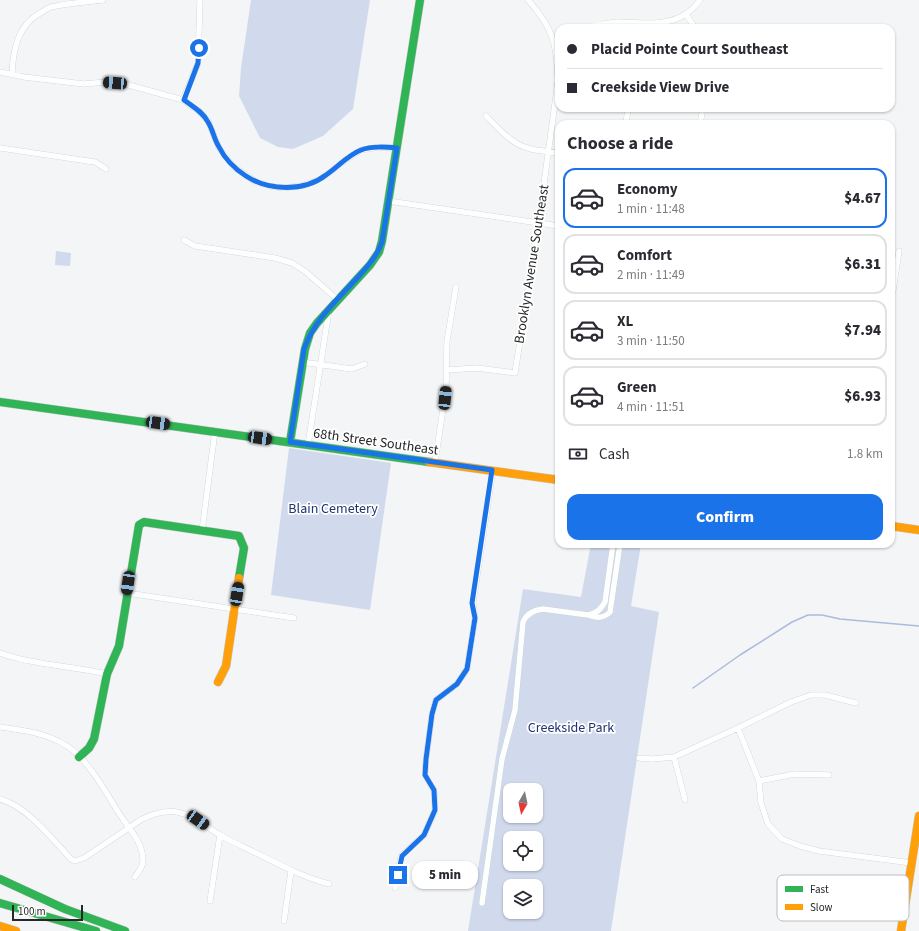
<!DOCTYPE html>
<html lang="en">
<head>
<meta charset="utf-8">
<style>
	:root { --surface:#fff; --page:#f7f7f7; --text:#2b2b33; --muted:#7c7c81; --line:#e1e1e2; --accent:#1a73e8 }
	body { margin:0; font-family:"Source Sans 3",sans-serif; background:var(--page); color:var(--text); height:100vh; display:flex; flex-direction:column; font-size:15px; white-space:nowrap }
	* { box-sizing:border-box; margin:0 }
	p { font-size:13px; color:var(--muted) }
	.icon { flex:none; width:22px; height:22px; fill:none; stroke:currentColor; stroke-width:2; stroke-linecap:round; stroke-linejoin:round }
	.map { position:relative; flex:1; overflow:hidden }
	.drawer { position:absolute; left:555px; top:120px; width:340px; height:428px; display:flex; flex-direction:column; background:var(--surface); border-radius:12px; box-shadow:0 1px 3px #0004 }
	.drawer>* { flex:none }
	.top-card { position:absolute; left:555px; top:24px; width:340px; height:88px; border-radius:12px; box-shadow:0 1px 3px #0004; display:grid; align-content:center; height:88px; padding:0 12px; background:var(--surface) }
	.needle { width:26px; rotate:189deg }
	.buttons { position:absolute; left:503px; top:783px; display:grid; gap:8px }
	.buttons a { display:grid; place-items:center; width:40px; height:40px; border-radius:8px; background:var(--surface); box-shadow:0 1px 3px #0004; font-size:20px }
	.scale { position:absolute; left:12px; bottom:10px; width:71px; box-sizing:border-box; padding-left:4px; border:2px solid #272728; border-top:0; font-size:11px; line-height:14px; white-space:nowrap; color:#272728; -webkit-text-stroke:3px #fff; paint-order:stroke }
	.end { position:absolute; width:18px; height:18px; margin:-9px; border:5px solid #1a73e8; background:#fff; box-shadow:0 0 0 2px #fff }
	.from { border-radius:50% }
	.bubble { position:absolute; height:28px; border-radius:12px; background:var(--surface); box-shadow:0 1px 3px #0004; font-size:13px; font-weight:800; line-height:28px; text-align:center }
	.car { position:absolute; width:12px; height:24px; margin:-12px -6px; border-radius:5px; box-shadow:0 0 3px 1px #0007; background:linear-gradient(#222 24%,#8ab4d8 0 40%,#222 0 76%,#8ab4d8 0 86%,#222 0) }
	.top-card b { display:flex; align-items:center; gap:14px; height:38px; font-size:15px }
	.top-card b+b { border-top:1px solid var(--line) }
	.top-card i { width:10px; height:10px; background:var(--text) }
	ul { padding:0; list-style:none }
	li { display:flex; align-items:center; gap:12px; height:60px; margin:0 8px 6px; padding:0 4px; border:2px solid var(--line); border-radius:12px }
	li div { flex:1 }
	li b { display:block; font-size:15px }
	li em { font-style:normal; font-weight:800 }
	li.on { border-color:var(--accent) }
	li>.icon { width:36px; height:36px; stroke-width:1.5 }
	h2 { padding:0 12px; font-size:18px; line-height:48px }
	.pay { display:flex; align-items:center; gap:10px; height:44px; padding:0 12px; font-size:15px }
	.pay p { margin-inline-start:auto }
	.primary-button { display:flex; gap:8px; margin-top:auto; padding:8px 12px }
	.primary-button a { flex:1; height:46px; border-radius:12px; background:var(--accent); color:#fff; font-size:16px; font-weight:800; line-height:46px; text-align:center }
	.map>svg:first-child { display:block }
	.green { fill:#d1daed; fill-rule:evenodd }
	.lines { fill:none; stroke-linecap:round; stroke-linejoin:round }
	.stream { stroke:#abbade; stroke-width:1.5 }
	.street-casing { stroke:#c6c6c8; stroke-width:6 }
	.fast-casing { stroke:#c6c6c8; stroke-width:9 }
	.slow-casing { stroke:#c6c6c8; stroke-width:9 }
	.street { stroke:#fdfefe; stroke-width:5.5 }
	.fast { stroke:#30b455; stroke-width:8 }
	.slow { stroke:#ff9f0a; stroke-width:8 }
	.route { stroke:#1a73e8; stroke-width:5 }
	.labels { text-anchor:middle; stroke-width:3.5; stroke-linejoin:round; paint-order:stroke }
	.street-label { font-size:14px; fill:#272728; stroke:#fff }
	.park-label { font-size:14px; fill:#203472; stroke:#fff }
	.key { fill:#fff; stroke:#bebebe; stroke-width:1 }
	.key-label { font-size:11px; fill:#272728 }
</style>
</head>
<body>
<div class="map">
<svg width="919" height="931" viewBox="0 0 919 931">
	<rect width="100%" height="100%" fill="#f4f5f7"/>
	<path class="green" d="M251 0H370L353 109 323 136 293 149 278 147 260 138 239 96 241 68Z
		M56 251 71 253 70 266 55 265Z
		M289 448 391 463 370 610 271 595Z
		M591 544H641L631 606 659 612 611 931H468L523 589 581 597ZM510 790H536V816H510ZM510 838H536V864H510ZM510 886H536V912H510Z"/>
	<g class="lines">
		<path class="stream" d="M693 688 740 655 792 622 808 615H822L840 619 919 626"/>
		<defs>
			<path id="street" d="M686 14 695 28
				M586 28C596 25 606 23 617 22 639 22 667 28 687 13 692 10 696 5 700 0
				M0 72 24 77 84 84 105 82 125 84 183 100 200 112 208 121 219 148 234 167 256 182 269 186 283 188 300 186 316 181 325 176 344 161 361 150 379 147 397 148
				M12 74C13 50 18 25 40 13 44 11 47 8 51 7 68 3 86 2 103 0
				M183 100 198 63 200 0
				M486 116C499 129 512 145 531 149 540 151 550 152 559 153
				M626 124 628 108
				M700 124 703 108
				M0 148 95 162 106 169
				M388 201 559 226
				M184 240 195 246 275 258 292 263 306 272 338 300
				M891 295 893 291 899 251
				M302 362 352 369 365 364
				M447 370 477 368 515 373 540 213 558 81C557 44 553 28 528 0
				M308 445 329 310
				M435 462 446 389 447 341 456 287
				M202 531 215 431
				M127 593 294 618
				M588 615C597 613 600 610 605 602L613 544
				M0 653C34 665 72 666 107 674
				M0 727C23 730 47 733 67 746 88 760 104 789 117 810 126 826 143 840 143 861 143 867 138 872 135 877
				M738 728 759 781 761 803 768 824 782 839 800 846 819 851 912 863
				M674 757 685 800
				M639 758 652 759 674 757 738 728 791 702 811 695H825L856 703
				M759 781 795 774 829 775
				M0 799C28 807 51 838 71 859L75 861 84 858 142 819C153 814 165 810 177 812 194 815 206 827 220 835 232 842 244 847 256 853 280 865 303 877 329 884
				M395 888 401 856 424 835 435 810 434 790 425 775 426 759 432 714 436 700 457 684 467 669 475 618 473 603 493 470
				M210 901 220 835
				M482 903 502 759 515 710 523 622C527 613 534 610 543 609L588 615C596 618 604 619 610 612L620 544
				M284 921 291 871"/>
			<path id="fast" d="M0 402 429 462
				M290 442 305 349 310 333 317 323 370 265 379 252 382 241 420 0
				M79 757 89 748 94 739 107 674 119 646 139 525 144 522 239 536 244 548 239 578
				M0 879 65 909 125 931
				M0 903 96 931"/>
			<path id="slow" d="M429 462 559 480
				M891 526 919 530
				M218 682 226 666 239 578
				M0 926 16 931
				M901 931 919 816"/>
		</defs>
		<use href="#street" class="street-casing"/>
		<use href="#fast" class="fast-casing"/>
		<use href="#slow" class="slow-casing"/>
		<use href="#street" class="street"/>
		<use href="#fast" class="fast"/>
		<use href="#slow" class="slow"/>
	</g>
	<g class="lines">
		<path class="route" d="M199 48 198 63 184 100C192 106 203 112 208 122 213 130 214 139 219 147 225 159 235 169 246 176 269 191 304 192 326 175 338 167 348 155 361 150 372 146 385 147 397 148L382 242C377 256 368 266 358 277 338 299 314 320 304 349L290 442 492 470 472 603 475 618 467 669 457 684 436 700 432 714 426 759 425 775 434 790 435 810 424 835 402 856 398 875"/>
	</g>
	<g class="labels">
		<g class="street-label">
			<text transform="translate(531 264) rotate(-81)" y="5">Brooklyn Avenue Southeast</text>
			<text transform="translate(376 441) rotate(8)" y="5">68th Street Southeast</text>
		</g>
		<g class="park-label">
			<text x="333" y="513">Blain Cemetery</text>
			<text x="571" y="732">Creekside Park</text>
		</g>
	</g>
	<rect x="777" y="875" width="132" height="46" rx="6" class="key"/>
	<rect x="785" y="886" width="18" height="6" fill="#30b455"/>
	<rect x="785" y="904" width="18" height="6" fill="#ff9f0a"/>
	<g class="key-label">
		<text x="810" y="893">Fast</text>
		<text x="810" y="911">Slow</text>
	</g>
</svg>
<div class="buttons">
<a><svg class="needle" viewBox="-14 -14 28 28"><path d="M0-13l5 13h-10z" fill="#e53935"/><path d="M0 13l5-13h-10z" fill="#7c7c81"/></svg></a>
<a><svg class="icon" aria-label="locate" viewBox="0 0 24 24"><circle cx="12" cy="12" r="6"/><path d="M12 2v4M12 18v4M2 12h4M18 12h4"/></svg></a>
<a><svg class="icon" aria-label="layers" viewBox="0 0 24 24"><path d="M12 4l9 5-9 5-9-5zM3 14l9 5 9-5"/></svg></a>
</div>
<div class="scale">100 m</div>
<i class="end from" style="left:199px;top:48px"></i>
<i class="end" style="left:398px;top:875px"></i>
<div class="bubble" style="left:412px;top:861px;width:66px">5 min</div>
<i class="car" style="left:115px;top:83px;rotate:274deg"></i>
<i class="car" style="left:445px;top:398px;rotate:6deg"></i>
<i class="car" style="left:158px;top:423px;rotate:98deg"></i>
<i class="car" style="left:260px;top:438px;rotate:98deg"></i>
<i class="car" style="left:128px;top:583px;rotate:188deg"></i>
<i class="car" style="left:237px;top:594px;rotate:9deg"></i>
<i class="car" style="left:198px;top:820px;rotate:124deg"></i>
<div class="top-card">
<b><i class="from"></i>Placid Pointe Court Southeast</b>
<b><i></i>Creekside View Drive</b>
</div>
<section class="drawer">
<h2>Choose a ride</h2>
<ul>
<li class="on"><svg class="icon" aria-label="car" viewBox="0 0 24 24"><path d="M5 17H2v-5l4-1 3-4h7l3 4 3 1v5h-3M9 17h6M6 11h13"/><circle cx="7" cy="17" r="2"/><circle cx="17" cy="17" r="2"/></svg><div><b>Economy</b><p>1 min · 11:48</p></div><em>$4.67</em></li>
<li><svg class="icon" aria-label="car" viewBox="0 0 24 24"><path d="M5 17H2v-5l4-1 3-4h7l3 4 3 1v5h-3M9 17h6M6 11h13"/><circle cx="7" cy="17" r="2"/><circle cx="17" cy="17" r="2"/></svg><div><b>Comfort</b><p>2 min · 11:49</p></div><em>$6.31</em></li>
<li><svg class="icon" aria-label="car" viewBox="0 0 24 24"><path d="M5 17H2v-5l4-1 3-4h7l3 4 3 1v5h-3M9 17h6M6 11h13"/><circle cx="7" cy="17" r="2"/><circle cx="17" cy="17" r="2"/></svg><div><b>XL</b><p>3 min · 11:50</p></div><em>$7.94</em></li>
<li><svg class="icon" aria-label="car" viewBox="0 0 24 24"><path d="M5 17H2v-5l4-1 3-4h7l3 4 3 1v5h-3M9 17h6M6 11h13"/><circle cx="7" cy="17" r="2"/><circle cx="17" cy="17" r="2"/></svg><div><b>Green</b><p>4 min · 11:51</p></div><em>$6.93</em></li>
</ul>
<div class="pay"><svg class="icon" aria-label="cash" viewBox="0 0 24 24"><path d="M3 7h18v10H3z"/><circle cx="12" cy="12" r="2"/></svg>Cash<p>1.8 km</p></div>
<div class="primary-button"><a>Confirm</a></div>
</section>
</div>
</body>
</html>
